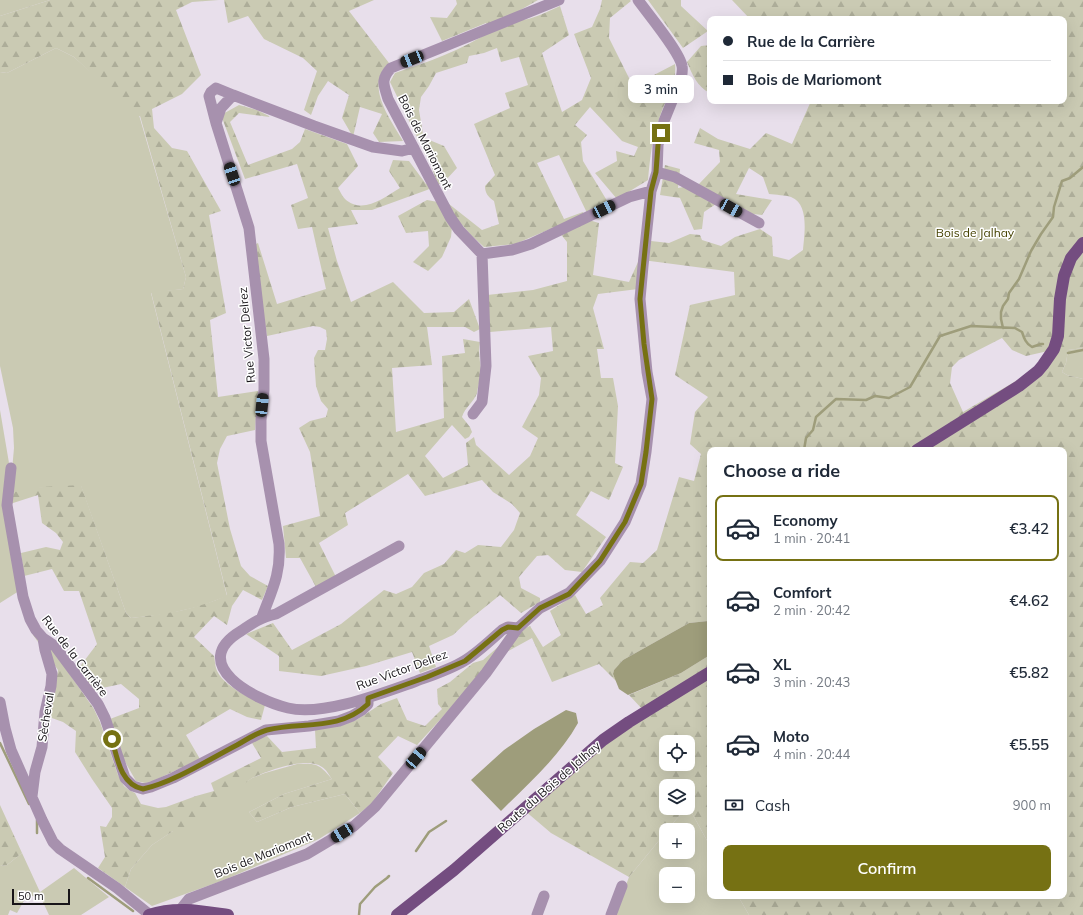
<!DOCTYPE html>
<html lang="en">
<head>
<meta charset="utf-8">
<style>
	:root { --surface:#fff; --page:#f2f2f3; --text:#1f2937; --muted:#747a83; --line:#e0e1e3; --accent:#767113 }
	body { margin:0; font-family:Mulish,sans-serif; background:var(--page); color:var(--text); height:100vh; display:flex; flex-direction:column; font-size:15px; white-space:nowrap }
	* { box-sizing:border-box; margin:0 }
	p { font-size:13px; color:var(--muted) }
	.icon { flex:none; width:22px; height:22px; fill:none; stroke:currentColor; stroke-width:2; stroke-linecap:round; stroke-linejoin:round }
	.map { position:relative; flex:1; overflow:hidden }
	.side { position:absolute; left:707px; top:447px; width:360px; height:452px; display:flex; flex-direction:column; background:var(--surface); border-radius:8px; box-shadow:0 4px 16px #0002 }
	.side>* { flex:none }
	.top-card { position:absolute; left:707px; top:16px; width:360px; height:88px; border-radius:8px; box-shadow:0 4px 16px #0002; display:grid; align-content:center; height:88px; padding:0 16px; background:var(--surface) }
	.buttons { position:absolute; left:659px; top:735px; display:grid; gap:8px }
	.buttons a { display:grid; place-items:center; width:36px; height:36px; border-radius:8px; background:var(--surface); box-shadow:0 4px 16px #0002; font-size:20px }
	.scale { position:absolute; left:12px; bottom:10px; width:58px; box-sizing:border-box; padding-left:4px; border:2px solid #181519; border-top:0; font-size:11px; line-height:14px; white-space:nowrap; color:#181519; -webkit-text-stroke:3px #fff; paint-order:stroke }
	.end { position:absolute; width:18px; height:18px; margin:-9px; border:5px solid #767113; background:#fff; box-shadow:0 0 0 2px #fff }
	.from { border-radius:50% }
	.bubble { position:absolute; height:28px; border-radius:8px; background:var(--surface); box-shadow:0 4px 16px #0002; font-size:13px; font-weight:600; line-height:28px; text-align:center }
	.car { position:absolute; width:12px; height:24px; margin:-12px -6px; border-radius:5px; box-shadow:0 0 3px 1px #0007; background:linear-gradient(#222 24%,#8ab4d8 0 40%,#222 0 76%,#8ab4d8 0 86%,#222 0) }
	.top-card b { display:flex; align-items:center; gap:14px; height:38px; font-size:15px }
	.top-card b+b { border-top:1px solid var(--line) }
	.top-card i { width:10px; height:10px; background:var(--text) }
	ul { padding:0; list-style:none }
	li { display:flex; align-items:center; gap:12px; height:66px; margin:0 8px 6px; padding:0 8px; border:2px solid transparent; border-radius:8px }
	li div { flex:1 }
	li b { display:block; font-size:15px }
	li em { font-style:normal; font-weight:600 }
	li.on { border-color:var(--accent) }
	li>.icon { width:36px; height:36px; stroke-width:1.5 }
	h2 { padding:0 16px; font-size:18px; line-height:48px }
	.pay { display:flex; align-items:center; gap:10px; height:44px; padding:0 16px; font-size:15px }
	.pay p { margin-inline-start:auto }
	.primary-button { display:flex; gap:8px; margin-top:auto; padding:8px 16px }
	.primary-button a { flex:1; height:46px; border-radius:8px; background:var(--accent); color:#fff; font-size:16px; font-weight:600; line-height:46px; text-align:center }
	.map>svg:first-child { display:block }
	.green { fill:#cacab3; fill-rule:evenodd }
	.forest { fill:url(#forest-firs); fill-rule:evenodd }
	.water { fill:#9e9d7b }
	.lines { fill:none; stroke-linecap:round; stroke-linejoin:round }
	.stream { stroke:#9e9d7b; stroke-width:2.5 }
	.minor { stroke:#a791ae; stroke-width:11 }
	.major { stroke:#744d80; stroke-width:12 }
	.route { stroke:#767113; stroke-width:5 }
	.labels { text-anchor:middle; stroke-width:3; stroke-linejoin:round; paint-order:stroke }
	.street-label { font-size:12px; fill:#181519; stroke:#fff }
	.park-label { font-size:12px; fill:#474404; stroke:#fff }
</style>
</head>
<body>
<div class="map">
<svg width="1083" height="915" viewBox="0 0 1083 915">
	<defs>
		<pattern id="forest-firs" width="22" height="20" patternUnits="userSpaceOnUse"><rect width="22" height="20" fill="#cacab3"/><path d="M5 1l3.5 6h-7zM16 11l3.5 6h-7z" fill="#adad99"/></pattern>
	</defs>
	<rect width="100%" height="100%" fill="#e8dfeb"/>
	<path class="green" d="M0 0H50L0 16Z
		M56 48 74 57 139 115 186 277 183 289 151 293 227 596 201 606 167 614 131 618 126 613 81 486 38 488 10 493 14 448 13 428 0 366V72L7 73Z
		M1083 348V379L1067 375 1062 372 1066 363 1068 350Z
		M0 410 9 463 4 497 19 591 0 603Z
		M297 764C317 763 319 764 332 779L284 794 249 812 257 822 292 807 345 794 360 813 319 839 224 880 152 906 125 887 131 869 152 845 252 778 265 773Z
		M688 806 710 846V896H738L749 915H615L629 877 666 832V852H688V830H667L686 808H688ZM666 874H688V896H666Z
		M22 853 40 892 74 868 109 897 81 915H49L42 900 30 895 25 899 17 913 10 910 8 915H0V866L7 865Z"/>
	<path class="forest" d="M50 0H219L192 2 176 10 201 75 182 94 152 109 154 128 172 148 187 151 221 211 209 215 226 313 210 320 218 397 258 391 255 430 227 436 220 449 217 463 230 529 241 566 250 576 268 586 262 600 243 590 232 606 227 625 214 616 194 637 214 656C215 660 215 665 216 668 220 684 251 699 265 705L261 720 247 717 230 709 186 735 200 759 153 781 145 783 136 781 124 760 110 719 139 708V699L121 684 93 690 78 669 97 644 79 591H64L52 569 24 576 21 553 46 547 60 550 63 542 56 533 42 523 38 495 10 504 22 583 30 611 35 626 51 641 66 669 94 709 100 722 118 775 124 786 129 790 135 793 141 804 158 808 166 807 196 796 214 791 211 783 261 758 252 743 259 738 267 736 282 752 316 748 315 730 348 723 358 719 381 704 397 698 407 720 425 726 442 709 438 704 437 689 450 682 473 663 483 660 514 633 530 626 543 647 561 635 550 611 575 595 586 614 603 605 600 598 630 562 643 563 657 550 679 477 694 481 701 454 690 444 695 412 708 397 675 375 690 305 735 295 734 272 650 261 641 262 638 289 598 294 593 308 604 349H597L601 378H613L618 406 615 463 623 467 609 500 591 491 576 515 606 537 582 572 565 570 548 555 537 556 519 577 521 588 540 598V602L521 613 500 595 469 620 453 635 429 646 436 667 420 673 412 652 366 666 321 676 279 671V656L246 634 273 623 292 650 341 624 384 590 396 594 412 587 424 573 444 564 456 550 465 553 478 545 501 547 514 530 520 513 512 504 493 492 482 480 425 496 408 474 345 513 348 525 319 543 336 577 316 587 300 558H286L283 526 320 516 310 452 299 428 310 421 326 417 328 409 321 401 316 386 314 358 318 350H325L327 339 326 330 320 327 313 326 267 336 252 246 258 243 277 304 326 289 312 227 298 229 291 205 308 198 297 164 245 179 221 115 239 105 257 110 271 117 239 113 230 122 248 165 292 149 300 142 305 129 347 144 358 166 338 188C340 191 342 196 345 199 363 215 383 198 400 188L389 171 393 160 409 161 426 184 436 180 422 137 444 146 457 168 444 182 427 190 372 210H351L358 224 328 228 337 261 351 302 393 282 424 313 454 312 469 299 480 329 474 332 465 327H427L432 365 392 368 396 432 444 418 442 356 465 353 463 339 480 342C478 353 480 360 481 370 481 377 478 386 477 393 474 402 465 407 462 417L470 427 472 432 469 437 465 439 452 425 425 456 443 478 468 465 466 443 474 437 476 445 509 475 530 456 538 438 522 427 539 395 541 378 528 356 553 351 551 327 490 332 487 295 533 290 567 281V242L555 227 515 244 484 247 472 236 453 215 451 237 442 257 428 271 413 262 429 246 428 231 406 233 398 216 427 200 449 204 482 230 499 224 494 201C488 197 485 193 485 186L495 175 474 124 510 108 505 93 528 85 519 57 501 62 497 48 484 53 469 56 467 63 436 73 429 86 421 97 419 110 423 134 418 139 390 82 395 73C428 62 462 50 491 31L486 23 442 41 430 17 447 18 457 4 456 0H538L506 18C522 26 544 13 560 6L569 35 542 53 562 112 582 100 591 78 574 34 592 27 600 9 602 0H630L631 1 610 18 609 38 633 86 675 64C677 83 666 98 660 116 652 137 650 159 648 180L617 199 595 173 617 161 616 151 634 156 638 147 622 141 590 107 575 125 587 135 581 142 583 161 609 204 588 215 559 155 537 163 564 219 583 212 585 216 562 226 564 233 589 220 599 223 593 275 629 282 638 262 642 240 669 243 690 234 700 235 702 240 721 246 735 237 760 229 772 237 773 256 789 260 803 250C804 236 810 204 791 197 785 195 776 195 769 194L763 177 749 168 736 194 772 200 762 215 728 211 716 204 704 212 702 229 694 230 680 198 660 195 665 165 680 169 678 188 699 184 720 162 719 150 694 143 700 128 718 139 750 149 766 133 792 144 811 101H1064V19H750L732 0H1083V348L1068 350 1066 363 1062 372 1067 375 1083 379V915H749L738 896H1064V450H710V623L708 621 689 623 623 660 614 670 613 674 616 681 599 664 552 682 532 638 492 660 449 710 417 745 398 736 378 757 393 773 372 803 360 813 345 794 292 807 257 822 249 812 284 794 332 779C329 775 326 769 322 767 306 756 268 771 252 778L180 833 173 831 152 845 131 869 125 887 98 868 105 857 100 826 106 827 112 817V808L92 779 75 752 76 731 63 722 49 717 58 670 33 635 19 591 3 501 4 497C23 485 58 487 81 485L126 613 131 618C164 614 197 610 227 595L151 292 183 289 186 277 140 116H137L74 57 56 48 7 73 0 72V16ZM1002 338 1012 350 1026 356 1048 351 1037 366 1021 378 963 412 950 383 952 367 959 360Z
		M224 0H374L349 11 389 63C364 85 390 119 403 141L379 142 373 133 382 114 360 107 353 137 342 118 349 95 328 81 318 96 311 115 304 110 317 71 303 58 264 39 248 16 228 23Z
		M648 0H681V6L708 31 683 48Z
		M710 45V93C697 87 692 74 687 62L701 46Z
		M710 655V846L688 806V786H666V808H686L667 830H666V832L629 877 551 833 524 810 644 711 629 695 681 673ZM666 742H688V764H666Z
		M0 805 22 853 7 865 0 866Z"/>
	<path class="water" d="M708 621 710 623V655L681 673 628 695 619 689 613 674 614 670 623 660 689 623Z
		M566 710 576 713 578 723C559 757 529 783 501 811L471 780 504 750 534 729Z"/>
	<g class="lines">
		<path class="stream" d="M1003 328 1001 319V312L1003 306 1008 299 1009 293 1019 279 1031 251 1041 234 1053 217 1054 207 1062 181 1070 178 1083 167
			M1068 353 1083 350
			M804 450 806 438 813 430 816 417 836 399 866 400 875 396 889 398 910 387 940 336 971 326 1015 328 1022 332C1024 338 1026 344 1032 347L1041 344H1043
			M0 743 29 804
			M37 820V833
			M416 851 429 832 446 821
			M88 878 133 911
			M359 915 360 904 375 887 387 878 389 876"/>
		<path class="minor" d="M216 123 209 96 211 92 216 88 233 95
			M657 172 675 177 759 223
			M482 254 512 250 531 244 629 197 651 191
			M473 414 482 402 486 366 482 254 459 230 450 217 388 99C384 85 380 80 391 68L559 0
			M11 468 7 505 23 597 30 619 36 630 43 638 55 646 98 704 105 718 125 778 133 786 143 789 151 787 173 778 266 730 309 726 339 721 352 716 362 710 368 704V698
			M399 546 276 614C260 618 254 622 241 631 186 664 255 700 288 708 323 716 380 694 414 682 430 676 449 670 464 661 476 654 491 640 502 630L508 627 518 628
			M262 617C272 590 281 574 279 544L261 441V420L264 390V359L249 228 216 123 221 108 233 95 314 126 373 147 402 151 414 148
			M0 702 5 728 11 750 42 820 53 842 60 849 117 888 150 915
			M32 796 35 772 42 747 45 712 51 686 52 674 45 650 43 638
			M181 909 189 899 307 854 354 826 375 807 486 673 518 628 540 608 569 593 600 561 625 522 641 484 646 452 652 399 647 372 640 299 643 266 651 191 657 172 658 145 664 121 681 79C682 74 683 70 682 66 680 52 648 14 638 0
			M537 915 544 896
			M611 915 622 886"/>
		<path class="major" d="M917 450 1019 386 1038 371 1043 365 1054 349 1058 336 1060 299 1064 276 1071 258 1083 243
			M149 915C176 906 201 911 228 915
			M397 915 454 870 603 740 629 722 710 672"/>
	</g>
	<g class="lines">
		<path class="route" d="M112 739C117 758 121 785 143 789 174 782 208 760 237 745 246 740 256 733 267 730 301 721 338 732 368 704V698L427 677 465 661 502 630 508 627 518 628 540 608 569 594 600 561 625 522 641 484 646 452 652 399 644 344 640 299 651 191 656 172 658 145 661 133"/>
	</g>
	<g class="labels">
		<g class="street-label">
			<text transform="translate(425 142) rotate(63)" y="4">Bois de Mariomont</text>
			<text transform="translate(247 335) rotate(-95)" y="4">Rue Victor Delrez</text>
			<text transform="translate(75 656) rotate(52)" y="4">Rue de la Carrière</text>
			<text transform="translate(402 670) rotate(-20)" y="4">Rue Victor Delrez</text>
			<text transform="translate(46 717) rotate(-81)" y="4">Sècheval</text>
			<text transform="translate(549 787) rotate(-41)" y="4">Route du Bois de Jalhay</text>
			<text transform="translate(263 855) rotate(-22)" y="4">Bois de Mariomont</text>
		</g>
		<g class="park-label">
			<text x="975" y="237">Bois de Jalhay</text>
		</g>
	</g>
</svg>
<div class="buttons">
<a><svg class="icon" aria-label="locate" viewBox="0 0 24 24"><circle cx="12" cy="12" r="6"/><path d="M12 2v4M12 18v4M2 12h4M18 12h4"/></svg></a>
<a><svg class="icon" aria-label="layers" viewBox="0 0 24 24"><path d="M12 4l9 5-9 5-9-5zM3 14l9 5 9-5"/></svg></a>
<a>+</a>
<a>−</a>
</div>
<div class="scale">50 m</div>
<i class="end from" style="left:112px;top:739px"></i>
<i class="end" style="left:661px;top:133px"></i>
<div class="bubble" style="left:628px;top:75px;width:66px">3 min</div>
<i class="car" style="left:412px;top:59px;rotate:248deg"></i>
<i class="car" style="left:232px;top:174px;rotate:342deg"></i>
<i class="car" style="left:731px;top:208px;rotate:119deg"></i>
<i class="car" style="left:604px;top:209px;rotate:64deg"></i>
<i class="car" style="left:262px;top:405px;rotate:6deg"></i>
<i class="car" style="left:416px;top:758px;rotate:40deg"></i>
<i class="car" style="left:342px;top:833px;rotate:238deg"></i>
<div class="top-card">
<b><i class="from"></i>Rue de la Carrière</b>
<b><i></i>Bois de Mariomont</b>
</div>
<section class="side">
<h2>Choose a ride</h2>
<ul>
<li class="on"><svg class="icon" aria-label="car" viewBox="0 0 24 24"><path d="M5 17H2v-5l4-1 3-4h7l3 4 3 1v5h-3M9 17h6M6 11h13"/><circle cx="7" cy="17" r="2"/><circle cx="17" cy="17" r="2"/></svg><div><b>Economy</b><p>1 min · 20:41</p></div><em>€3.42</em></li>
<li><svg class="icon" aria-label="car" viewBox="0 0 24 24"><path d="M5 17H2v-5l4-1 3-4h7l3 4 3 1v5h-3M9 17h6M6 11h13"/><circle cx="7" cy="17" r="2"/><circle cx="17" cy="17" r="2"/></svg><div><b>Comfort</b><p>2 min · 20:42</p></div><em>€4.62</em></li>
<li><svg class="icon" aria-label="car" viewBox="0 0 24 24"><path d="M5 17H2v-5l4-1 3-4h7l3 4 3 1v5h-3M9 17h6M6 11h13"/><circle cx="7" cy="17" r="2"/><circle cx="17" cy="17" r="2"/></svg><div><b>XL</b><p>3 min · 20:43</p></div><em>€5.82</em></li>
<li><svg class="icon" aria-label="car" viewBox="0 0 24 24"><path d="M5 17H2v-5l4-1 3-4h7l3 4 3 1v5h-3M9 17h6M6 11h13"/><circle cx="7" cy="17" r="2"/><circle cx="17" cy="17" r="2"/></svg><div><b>Moto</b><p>4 min · 20:44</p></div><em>€5.55</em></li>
</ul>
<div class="pay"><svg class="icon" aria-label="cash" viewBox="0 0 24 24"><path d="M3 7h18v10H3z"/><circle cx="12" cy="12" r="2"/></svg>Cash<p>900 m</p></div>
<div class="primary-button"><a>Confirm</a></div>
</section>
</div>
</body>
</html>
